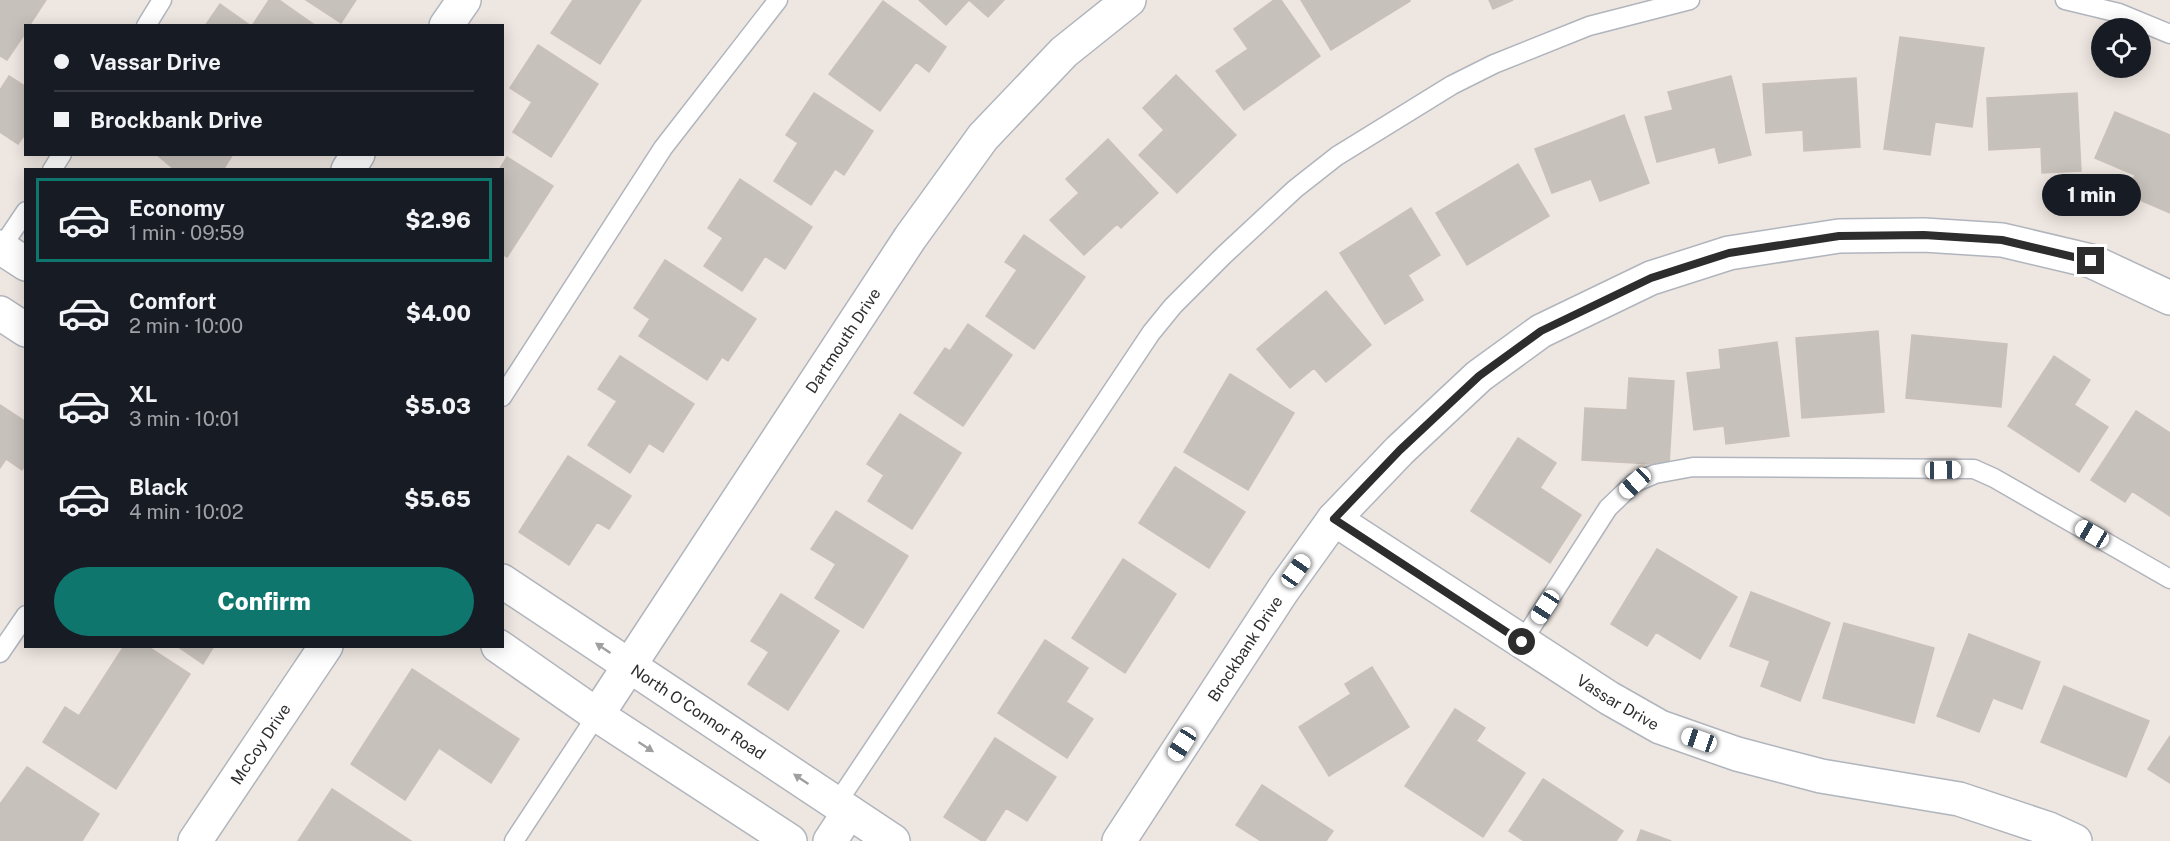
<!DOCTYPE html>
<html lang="en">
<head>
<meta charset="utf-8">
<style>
	:root { --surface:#171b24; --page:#20242c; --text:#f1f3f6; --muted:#9ea1a6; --line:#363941; --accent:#0f766e }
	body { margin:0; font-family:"Public Sans",sans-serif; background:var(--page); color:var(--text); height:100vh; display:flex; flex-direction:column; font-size:22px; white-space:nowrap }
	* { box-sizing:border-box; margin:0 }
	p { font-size:20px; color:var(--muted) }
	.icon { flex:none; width:33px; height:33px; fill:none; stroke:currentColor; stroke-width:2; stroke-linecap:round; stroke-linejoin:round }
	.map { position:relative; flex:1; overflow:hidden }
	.side { position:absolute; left:24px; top:168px; width:480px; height:480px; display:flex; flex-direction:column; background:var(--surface); border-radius:0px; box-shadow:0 3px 15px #0003 }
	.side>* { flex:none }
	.banner { position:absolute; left:24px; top:24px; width:480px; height:132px; border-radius:0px; box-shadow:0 3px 15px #0003; display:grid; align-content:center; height:132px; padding:0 30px; background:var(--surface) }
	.fabs { position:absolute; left:2091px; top:18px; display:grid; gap:12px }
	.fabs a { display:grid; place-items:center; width:60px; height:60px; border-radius:50%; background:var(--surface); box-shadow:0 3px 15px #0003; font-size:30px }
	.end { position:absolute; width:27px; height:27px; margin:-14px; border:8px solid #2d2d2d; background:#fff; box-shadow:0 0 0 3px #fff }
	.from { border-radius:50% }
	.bubble { position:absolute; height:42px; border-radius:21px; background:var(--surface); box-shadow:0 3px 15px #0003; font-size:20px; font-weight:800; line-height:42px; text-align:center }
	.car { position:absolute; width:18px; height:36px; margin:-18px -9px; border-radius:8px; box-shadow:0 0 4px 2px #0007; background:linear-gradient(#fff 24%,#345 0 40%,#fff 0 76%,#345 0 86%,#fff 0) }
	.banner b { display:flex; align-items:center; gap:21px; height:57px; font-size:22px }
	.banner b+b { border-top:2px solid var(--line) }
	.banner i { width:15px; height:15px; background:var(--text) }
	ul { padding:10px 0 0; list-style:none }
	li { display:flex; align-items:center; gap:18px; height:84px; margin:0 12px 9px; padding:0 18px; border:3px solid transparent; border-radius:0px }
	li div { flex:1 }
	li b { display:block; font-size:22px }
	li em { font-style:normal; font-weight:800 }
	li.selected { border-color:var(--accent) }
	li>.icon { width:54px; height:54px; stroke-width:1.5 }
	.action { display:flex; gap:12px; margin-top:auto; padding:12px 30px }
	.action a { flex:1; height:69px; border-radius:36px; background:var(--accent); color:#fff; font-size:24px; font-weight:800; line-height:69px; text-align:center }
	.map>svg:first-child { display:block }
	.building { fill:#c7c1bb; stroke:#c9c1b9; stroke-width:1.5 }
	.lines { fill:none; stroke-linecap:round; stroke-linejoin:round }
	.service-casing { stroke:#b0b5bd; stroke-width:21 }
	.minor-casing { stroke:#b0b5bd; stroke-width:36 }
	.secondary-casing { stroke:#b0b5bd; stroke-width:36 }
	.service { stroke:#fff; stroke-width:18 }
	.minor { stroke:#fff; stroke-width:33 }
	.secondary { stroke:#fff; stroke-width:33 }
	.oneway { fill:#a0a0a0 }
	.route { stroke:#2d2d2d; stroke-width:8 }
	.labels { text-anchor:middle; stroke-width:5; stroke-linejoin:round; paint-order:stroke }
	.street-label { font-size:16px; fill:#2d2d2d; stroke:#fff }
</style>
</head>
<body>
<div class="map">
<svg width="2170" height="841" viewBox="0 0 2170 841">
	<rect width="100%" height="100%" fill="#eee6e0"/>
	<path class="building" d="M0 0H46L29 26H26V32L7 60 0 56Z
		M269 0H279L316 26H252Z
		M306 0H356L341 23Z
		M573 0H641L600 64 551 33Z
		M919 0H969L946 25Z
		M969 0H1004L988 17Z
		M1274 0H1281L1320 56 1244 110 1216 71 1248 49 1234 29Z
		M1301 0H1410V1L1331 50Z
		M1489 0H1513L1493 9Z
		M883 1 946 47 929 72 916 62 880 111 829 74Z
		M220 4 251 26H205Z
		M1900 37 1984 48 1972 127 1935 122 1930 155 1884 149Z
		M538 45 598 84 551 157 513 132 532 102 510 88Z
		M1176 75 1236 135 1177 193 1139 155 1164 130 1143 108Z
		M9 76 26 87V133L18 144 0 132V90Z
		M1731 76 1751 155 1719 163 1715 147 1657 162 1645 117 1673 110 1668 92Z
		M1856 78 1860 147 1804 151 1803 130 1766 133 1763 84Z
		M814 93 873 131 844 175 835 169 811 205 774 181 798 143 786 135Z
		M2077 93 2081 171 2042 173 2041 147 1989 150 1987 98Z
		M2115 112 2170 135V213L2126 194 2135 175 2095 158Z
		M1624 115 1649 183 1600 201 1591 179 1552 193 1535 149Z
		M1108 139 1158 193 1121 228 1117 224 1084 255 1050 220 1079 193 1066 179Z
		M156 154H233L223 170H175Z
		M507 157 553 186 507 257 502 254V170H499Z
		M1518 164 1549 216 1467 265 1436 213Z
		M740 179 812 227 785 269 765 256 742 291 704 266 723 238 708 228Z
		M1411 208 1440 255 1408 275 1423 300 1385 324 1340 253Z
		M1024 235 1085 277 1034 349 986 316 1017 270 1005 262Z
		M665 260 756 319 728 361 722 357 707 380 639 336 650 319 634 308Z
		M1326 291 1371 345 1326 382 1314 368 1290 388 1257 349Z
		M968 324 1012 355 963 426 914 393 945 348 950 351Z
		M1878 331 1884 412 1802 418 1796 338Z
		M1912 335 2007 344 2001 407 1906 398Z
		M1777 342 1789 436 1726 444 1724 426 1694 430 1687 373 1721 369 1719 350Z
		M620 356 694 404 663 452 649 443 630 473 588 445 617 401 598 389Z
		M2054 356 2090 380 2074 405 2108 427 2079 472 2008 426Z
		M1230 374 1294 413 1248 490 1184 452Z
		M1629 378 1674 381 1669 465 1582 460 1585 408 1627 410Z
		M0 405 26 422V464L22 470 6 459 0 468Z
		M2136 411 2170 433V516L2132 491 2125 502 2091 480Z
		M900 414 961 453 912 529 868 501 884 475 867 464Z
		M1518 438 1556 463 1540 488 1581 515 1550 563 1471 511Z
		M568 456 631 496 609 529 597 522 569 565 519 532Z
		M1175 467 1245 512 1209 568 1139 523Z
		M836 511 908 556 863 628 815 598 836 564 811 549Z
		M1657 549 1737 597 1700 659 1656 632 1647 646 1611 624Z
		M1123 559 1176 594 1125 673 1072 638Z
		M1751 592 1830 623 1800 701 1761 686 1770 661 1730 646Z
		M781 594 839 631 788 710 748 684 769 652 751 641Z
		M1844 623 1934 648 1914 723 1823 698Z
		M1969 634 2040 662 2022 709 1993 698 1979 732 1937 716Z
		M1045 640 1088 668 1066 702 1093 719 1067 758 998 713Z
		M124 646H147L190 674 116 789 43 742 65 707 79 716Z
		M177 646H214L203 664Z
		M1372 667 1409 727 1329 776 1299 727 1351 694 1345 684Z
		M412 669 519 739 491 783 439 748 405 800 351 764Z
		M2064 686 2149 721 2126 777 2041 742Z
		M1455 709 1485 728 1476 741 1525 773 1483 837 1405 786Z
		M2170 736V783L2148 769Z
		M995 738 1056 777 1027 821 1006 808 985 841H982L944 817Z
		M27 767 99 814 82 841H0V804Z
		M1543 779 1623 831 1616 841H1524L1509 831Z
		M1262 785 1333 831 1326 841H1261L1236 825Z
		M332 789 411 841H298Z
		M1641 830 1671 841H1637Z"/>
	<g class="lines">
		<defs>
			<path id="service" d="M2065 0 2119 13 2170 34
				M146 26 162 0
				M52 170 62 154
				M1 248 26 211
				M502 397 663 148 778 0
				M1522 642 1608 508 1634 483 1655 474 1693 467 1974 469 1994 478 2170 579
				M0 653 26 615
				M837 803 1151 333 1173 306 1224 255 1295 189 1337 156 1452 85 1494 64 1589 26 1690 0
				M514 841 597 715"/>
			<g id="minor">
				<path d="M446 26 464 0"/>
				<path d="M348 170 358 154"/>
				<path id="s1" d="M1334 519 1609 698 1660 727 1737 754 1821 776 1959 799 2049 829 2075 841"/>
				<path id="s2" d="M597 715 910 238 983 137 1064 52 1129 0"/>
				<path id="s3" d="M195 841 326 646"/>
				<path d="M830 841 849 812"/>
				<path id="s4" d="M1119 841 1283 590 1334 519 1400 450 1479 376 1541 331 1651 278 1729 253 1839 236 1924 235 2002 240 2091 261 2170 298"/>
			</g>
			<g id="secondary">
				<path d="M0 247 26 264"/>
				<path d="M0 313 26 330"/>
				<path id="s5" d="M502 581 893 841"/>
				<path d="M498 646 597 715 790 841"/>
			</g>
		</defs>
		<use href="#service" class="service-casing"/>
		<use href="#minor" class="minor-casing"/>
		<use href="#secondary" class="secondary-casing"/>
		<use href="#service" class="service"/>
		<use href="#minor" class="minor"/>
		<use href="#secondary" class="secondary"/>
	</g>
	<defs><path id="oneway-solid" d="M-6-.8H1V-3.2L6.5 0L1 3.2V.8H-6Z" transform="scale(1.5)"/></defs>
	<g class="oneway">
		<use href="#oneway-solid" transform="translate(603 648) rotate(-146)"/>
		<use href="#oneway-solid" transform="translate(646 747) rotate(33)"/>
		<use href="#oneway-solid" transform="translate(801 779) rotate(-146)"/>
	</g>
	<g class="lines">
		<path class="route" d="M1522 642 1334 519 1400 450 1479 376 1541 331 1651 278 1729 253 1839 236 1924 235 2002 240 2091 261"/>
	</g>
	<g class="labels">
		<g class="street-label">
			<text dy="6" stroke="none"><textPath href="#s2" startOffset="448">Dartmouth Drive</textPath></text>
			<text dy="6" stroke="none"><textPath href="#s4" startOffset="230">Brockbank Drive</textPath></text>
			<text dy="6" stroke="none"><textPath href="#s1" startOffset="338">Vassar Drive</textPath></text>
			<text dy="6" stroke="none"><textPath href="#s5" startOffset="236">North O'Connor Road</textPath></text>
			<text dy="6" stroke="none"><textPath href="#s3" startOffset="117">McCoy Drive</textPath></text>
		</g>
	</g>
</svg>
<div class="fabs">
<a><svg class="icon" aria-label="locate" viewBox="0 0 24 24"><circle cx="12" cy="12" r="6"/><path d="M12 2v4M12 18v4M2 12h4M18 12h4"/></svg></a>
</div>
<i class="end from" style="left:1522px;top:642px"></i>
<i class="end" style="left:2091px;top:261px"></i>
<div class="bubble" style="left:2042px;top:174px;width:99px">1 min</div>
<i class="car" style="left:1943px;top:470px;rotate:89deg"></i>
<i class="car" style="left:1635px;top:483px;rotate:227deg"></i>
<i class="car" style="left:2092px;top:534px;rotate:300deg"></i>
<i class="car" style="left:1296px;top:571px;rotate:35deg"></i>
<i class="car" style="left:1545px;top:607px;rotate:213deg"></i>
<i class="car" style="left:1699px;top:740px;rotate:289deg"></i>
<i class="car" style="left:1182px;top:744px;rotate:213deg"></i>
<div class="banner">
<b><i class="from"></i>Vassar Drive</b>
<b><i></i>Brockbank Drive</b>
</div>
<section class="side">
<ul>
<li class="selected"><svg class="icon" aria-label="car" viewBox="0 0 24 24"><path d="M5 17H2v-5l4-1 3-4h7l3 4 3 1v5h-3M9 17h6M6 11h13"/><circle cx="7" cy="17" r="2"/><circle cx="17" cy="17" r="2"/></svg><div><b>Economy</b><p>1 min · 09:59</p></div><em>$2.96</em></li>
<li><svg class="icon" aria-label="car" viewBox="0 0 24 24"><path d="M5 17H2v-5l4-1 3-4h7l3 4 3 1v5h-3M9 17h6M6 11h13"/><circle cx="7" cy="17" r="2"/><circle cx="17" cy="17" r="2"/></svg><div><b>Comfort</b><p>2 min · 10:00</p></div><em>$4.00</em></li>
<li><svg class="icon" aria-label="car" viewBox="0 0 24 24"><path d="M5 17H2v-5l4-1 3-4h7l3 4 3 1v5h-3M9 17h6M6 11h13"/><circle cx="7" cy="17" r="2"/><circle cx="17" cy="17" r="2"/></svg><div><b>XL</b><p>3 min · 10:01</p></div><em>$5.03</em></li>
<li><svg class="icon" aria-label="car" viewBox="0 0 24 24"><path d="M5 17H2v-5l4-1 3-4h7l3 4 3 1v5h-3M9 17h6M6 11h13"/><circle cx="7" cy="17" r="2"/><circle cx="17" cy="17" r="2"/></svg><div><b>Black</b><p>4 min · 10:02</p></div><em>$5.65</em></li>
</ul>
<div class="action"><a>Confirm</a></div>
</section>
</div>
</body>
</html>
